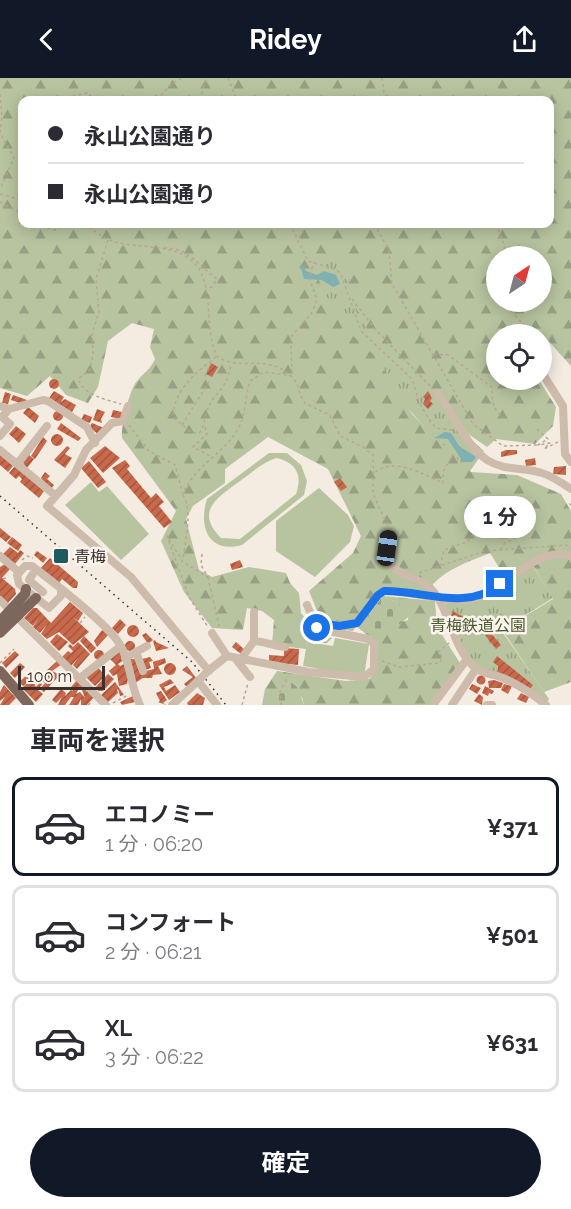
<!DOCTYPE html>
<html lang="ja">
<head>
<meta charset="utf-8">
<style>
	:root { --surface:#fff; --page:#f2f2f3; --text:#2b2b33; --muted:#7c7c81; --line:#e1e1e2; --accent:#111827 }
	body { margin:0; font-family:Raleway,"Noto Sans JP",sans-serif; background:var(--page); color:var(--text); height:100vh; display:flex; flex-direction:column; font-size:22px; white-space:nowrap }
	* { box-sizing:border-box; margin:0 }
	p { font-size:20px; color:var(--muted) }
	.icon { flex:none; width:33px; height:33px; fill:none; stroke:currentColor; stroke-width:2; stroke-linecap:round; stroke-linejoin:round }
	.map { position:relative; height:627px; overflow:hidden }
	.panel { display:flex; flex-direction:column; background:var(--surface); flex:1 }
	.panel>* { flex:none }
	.hud { position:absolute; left:18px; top:18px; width:536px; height:132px; border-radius:12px; box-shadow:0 3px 15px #0003; display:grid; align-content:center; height:132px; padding:0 30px; background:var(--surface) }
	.needle { width:39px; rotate:36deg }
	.fabs { position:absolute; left:486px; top:168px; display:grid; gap:12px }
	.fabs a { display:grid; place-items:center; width:66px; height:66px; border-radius:50%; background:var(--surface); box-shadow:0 3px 15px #0003; font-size:30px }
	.scale { position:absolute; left:18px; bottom:15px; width:87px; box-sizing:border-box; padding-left:6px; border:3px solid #3b302b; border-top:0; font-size:16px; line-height:21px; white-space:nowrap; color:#3b302b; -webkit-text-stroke:4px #fbf5ee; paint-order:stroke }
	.end { position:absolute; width:27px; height:27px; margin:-14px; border:8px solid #1a73e8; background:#fff; box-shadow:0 0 0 3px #fff }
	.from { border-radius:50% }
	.bubble { position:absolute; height:42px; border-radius:21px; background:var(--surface); box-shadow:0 3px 15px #0003; font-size:20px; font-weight:700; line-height:42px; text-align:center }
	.car { position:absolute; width:18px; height:36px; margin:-18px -9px; border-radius:8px; box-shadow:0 0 4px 2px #0007; background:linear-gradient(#222 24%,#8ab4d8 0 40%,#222 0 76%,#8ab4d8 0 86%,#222 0) }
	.hud b { display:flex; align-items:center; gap:21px; height:57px; font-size:22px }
	.hud b+b { border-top:2px solid var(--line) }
	.hud i { width:15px; height:15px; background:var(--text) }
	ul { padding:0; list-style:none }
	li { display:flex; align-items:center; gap:18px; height:99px; margin:0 12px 9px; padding:0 18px; border:3px solid var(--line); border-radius:12px }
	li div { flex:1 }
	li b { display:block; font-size:22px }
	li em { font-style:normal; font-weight:700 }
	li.active { border-color:var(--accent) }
	li>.icon { width:54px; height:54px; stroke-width:1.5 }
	h2 { padding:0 30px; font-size:27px; line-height:72px }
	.action { display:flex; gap:12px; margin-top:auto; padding:12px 30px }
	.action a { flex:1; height:69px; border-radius:36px; background:var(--accent); color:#fff; font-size:24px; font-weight:700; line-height:69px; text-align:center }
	header { display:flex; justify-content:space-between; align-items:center; height:78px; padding:0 30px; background:var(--accent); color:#fff; font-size:27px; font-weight:700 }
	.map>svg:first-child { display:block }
	.grass { fill:url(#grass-tufts) }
	.forest { fill:url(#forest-firs); fill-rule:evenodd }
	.cemetery { fill:url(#cemetery-stones) }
	.pitch { fill:#b8c4a0; fill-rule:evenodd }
	.water { fill:#7fb0b2 }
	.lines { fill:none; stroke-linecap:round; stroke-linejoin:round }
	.stream { stroke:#7fb0b2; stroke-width:1.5 }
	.building { fill:url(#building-hatch) }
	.path { stroke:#b9a596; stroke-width:1.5; stroke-dasharray:3 3; stroke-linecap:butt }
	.minor { stroke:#cdbbac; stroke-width:8 }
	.major { stroke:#7d675c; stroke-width:10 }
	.rail { stroke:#3b302b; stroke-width:1.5; stroke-dasharray:1.5 4.5; stroke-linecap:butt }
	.minor-bridge { stroke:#cdbbac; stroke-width:8 }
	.route { stroke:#1a73e8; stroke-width:8 }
	.poi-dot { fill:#1f5a5e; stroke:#fbf5ee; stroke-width:2 }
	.labels { text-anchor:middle; stroke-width:5; stroke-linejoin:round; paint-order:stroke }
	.poi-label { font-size:16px; fill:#3b302b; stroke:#fbf5ee; text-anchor:start }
	.park-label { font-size:16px; fill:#4a5a2e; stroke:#fbf5ee }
</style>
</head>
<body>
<header><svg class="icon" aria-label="back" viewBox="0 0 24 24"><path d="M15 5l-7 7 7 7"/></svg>Ridey<svg class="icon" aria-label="share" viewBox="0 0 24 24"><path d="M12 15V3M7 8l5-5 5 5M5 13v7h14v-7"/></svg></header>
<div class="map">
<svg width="571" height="627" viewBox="0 0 571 627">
	<defs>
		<pattern id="grass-tufts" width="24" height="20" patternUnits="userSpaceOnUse" patternTransform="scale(1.5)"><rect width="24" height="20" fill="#b8c4a0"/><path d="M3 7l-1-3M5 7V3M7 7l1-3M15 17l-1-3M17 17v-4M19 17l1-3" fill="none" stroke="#97a083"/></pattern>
		<pattern id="forest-firs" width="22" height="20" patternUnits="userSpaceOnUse" patternTransform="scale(1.5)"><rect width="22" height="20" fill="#b8c4a0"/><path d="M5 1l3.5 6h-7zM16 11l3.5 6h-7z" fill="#97a083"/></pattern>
		<pattern id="cemetery-stones" width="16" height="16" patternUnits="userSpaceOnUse" patternTransform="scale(1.5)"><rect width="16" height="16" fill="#b8c4a0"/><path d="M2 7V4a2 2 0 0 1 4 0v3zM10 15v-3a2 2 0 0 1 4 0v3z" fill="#97a083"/></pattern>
		<pattern id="building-hatch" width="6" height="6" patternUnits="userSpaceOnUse" patternTransform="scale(1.5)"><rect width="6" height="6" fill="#c8694b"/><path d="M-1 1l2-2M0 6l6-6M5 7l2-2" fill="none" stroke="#a4573f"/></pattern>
	</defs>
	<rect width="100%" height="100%" fill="#f4ebe1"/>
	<path class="grass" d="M294 146 340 173 460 352 484 373 468 396 334 250Z
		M533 488 553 520 501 552 549 621 547 624 480 591 460 567 444 527 446 525 472 523Z"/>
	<path class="forest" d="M0 0H571V288L542 256H496V302H539L556 329 553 348 535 366 496 361 487 369 461 351 430 314 375 263 357 236 349 201 339 181 320 184 319 203 341 247 375 278 412 336 471 394 517 397 561 416 571 433V604L544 614 502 552 553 521 531 484 505 499 490 475C468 484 439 493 427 515L378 513 353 553 329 550 320 540 309 513 353 475 361 458 328 391 268 359 225 391V405L193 428 186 441 199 492 212 499 249 489 286 495 290 505 299 515 301 535 316 553 332 560 327 565 307 564 306 571 272 567 274 542 262 533 247 530 243 552 212 550 184 514 161 463 176 433 122 360C121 348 129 312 137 303 144 294 150 292 155 281L150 269 154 251 132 245 108 263 98 309 88 325 66 317 50 298 27 318 0 310ZM22 22H549V146H22ZM496 178H542V224H496Z
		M383 518 435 523 437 549 460 585 431 627H304L302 619 269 623V627H262L265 611 277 593 346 603 369 601 377 592V564L399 545 408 542 409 531Z"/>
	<path class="cemetery" d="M383 518 410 531V538L377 564 358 550Z
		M292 605 298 610 304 627H269V623L281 607Z"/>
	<path class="pitch" d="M269 375H287L301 387 307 403 304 417 242 467C209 476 198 449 207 421ZM276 380C296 384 303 397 296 416L240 461 221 460C194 433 218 419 240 403 252 394 262 385 276 380Z
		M91 404 99 414 107 408 149 456 121 482 65 427Z
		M319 410 348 437 354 448 350 464 315 499 276 473V443Z
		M335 560 369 566 364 599 303 588 307 564 333 568Z"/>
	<path class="water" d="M300 187H303L306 193 317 197 324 193 336 197 340 206 333 209 322 202 304 201Z
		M445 354 451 355 459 368 476 379 472 384H463L448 361 434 360Z"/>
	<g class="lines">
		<path class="stream" d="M570 426 571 427"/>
	</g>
	<path class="building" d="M211 285 218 289 212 299 206 296Z
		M49 306a5 5 0 1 1 10 0a5 5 0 1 1-10 0Z
		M54 313 64 319 61 324 65 321 76 327 72 334 49 320Z
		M428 313 432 320 430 323 433 326 428 331 423 326 425 321 423 319Z
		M5 314 11 316 8 326 2 325Z
		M13 317 27 322 22 326 11 322Z
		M28 329 39 338 35 345 23 335Z
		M97 331 105 334 101 341 102 345 93 342Z
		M113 332 122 334 121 341 111 339Z
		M53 338a5 5 0 1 1 10 0a5 5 0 1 1-10 0Z
		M84 336 92 339 90 345 81 342Z
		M61 345 81 360 78 363 57 351Z
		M92 345 104 350 99 357 89 349Z
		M16 348 26 356 19 365 9 356Z
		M51 362a6 6 0 1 1 12 0a6 6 0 1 1-12 0Z
		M43 359 47 363 35 381 31 378Z
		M67 368 70 370 65 376 72 380 65 390 54 382Z
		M105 368 120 380 103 395 90 380Z
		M506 372H517V376L501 379V374Z
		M0 377 13 388 8 394 0 387Z
		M29 377 34 381 27 390 23 385Z
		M535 380 536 387 526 388 525 382Z
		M125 382 130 388 127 391 151 420 156 415 164 424 159 428 172 444 164 450 112 390Z
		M89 383 106 404 98 410 81 390Z
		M15 388 44 413 39 420 20 404 22 401 19 398 16 401 9 395Z
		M566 388V397L553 396 554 389Z
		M45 394 50 398 47 401 54 407 51 411 41 400Z
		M340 400 347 409 341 413 334 404Z
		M0 450 11 459 6 464 0 459Z
		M12 459 22 467 18 473 7 465Z
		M10 469 18 475 20 472 24 475 15 486 3 476Z
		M37 473 47 480 43 485 34 477Z
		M50 480 78 504 77 510H73L62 501 59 505 41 490Z
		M240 482 243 489 232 492 230 486Z
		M5 486 10 491 2 500 15 511 16 516 7 526 0 519V489Z
		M70 524 83 535 78 543 73 539 89 554 73 567 59 554 47 561 41 556 47 546 40 555 33 549 39 540 33 548 24 540 33 530H37L51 545Z
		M452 533 470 542 467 548 451 540Z
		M120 541 126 547 118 556 112 550Z
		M127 553a6 6 0 1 1 12 0a6 6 0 1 1-12 0Z
		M102 552 108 557 97 569 94 563Z
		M489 553 501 567 496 571 485 557Z
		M146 555 153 562 148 566 142 557Z
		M57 556 68 564 59 573 50 564Z
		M84 558 96 570 91 575 80 563Z
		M155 562 156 564 169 570 156 573 153 563Z
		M125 568a5 5 0 1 1 10 0a5 5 0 1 1-10 0Z
		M78 564 90 576 77 591 73 587 78 580 71 588 62 579 68 573 71 575 73 573 68 568 70 566 73 569Z
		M236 564 245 572 241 576 232 569Z
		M284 570 299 571 298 587 269 584V577L284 578Z
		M94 577a5 5 0 1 1 10 0a5 5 0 1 1-10 0Z
		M15 573 19 577 6 590 2 585Z
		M120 574 124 582 118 586 120 588 124 586 128 601 127 606 119 608 117 596 113 598 109 593 116 587 108 579Z
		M497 578 533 607 530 611 498 594V588L493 584Z
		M150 579 153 583 149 584 151 590 145 592 142 581Z
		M165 580 166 585 158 588 162 596 153 597 152 600H143L135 605 128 581H135L142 594 154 591 153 584Z
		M58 582 62 586 52 593 60 597 53 604 44 595Z
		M20 585 25 589 15 600 10 595Z
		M164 591a6 6 0 1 1 12 0a6 6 0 1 1-12 0Z
		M97 588 105 598 102 601 98 598 102 601 95 608 84 597Z
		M187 588 196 600 187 609 184 606 193 599 182 592Z
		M43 596 53 604 44 614 40 611 45 605 39 601Z
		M108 596 114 601 103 613H99L95 610 102 602 106 605 103 601Z
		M27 597 29 600 32 597 37 602 34 605 36 609 40 604 42 606 38 612 43 616 36 624 22 610 29 603 23 608 19 604Z
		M476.5 602a4.5 4.5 0 1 1 9 0a4.5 4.5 0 1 1-9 0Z
		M78 601 85 607 81 612 79 610 76 616 80 614 85 620 82 612 86 608 95 618 87 627H81V621L78 627H69L74 619H71L65 627H58L62 619 56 625 52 622 61 611 66 615 65 618 71 612 73 613 71 609Z
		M170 601 174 605 164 609 166 613 175 607 180 614 169 622 159 607Z
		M494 602 503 605 501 610H489L488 603Z
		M115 604 124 617 120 618 118 611 117 612 118 615 108 624 101 617Z
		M472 606 481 610 477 616 469 611Z
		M504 606 512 608 508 616 501 612Z
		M4 607 16 620 9 627H0L5 619 0 623V614Z
		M485 608 494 613 492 616 489 615 488 618 482 615Z
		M161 613 167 622 163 625 166 627 158 624 160 623 156 615Z
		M197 615 205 620 203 627H188L187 625Z
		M521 615 529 619 526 625 517 621Z
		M479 616 483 619 482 627 474 623Z
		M133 618 135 624 122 627 120 624Z"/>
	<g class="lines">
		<path class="path" d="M228 0 237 22
			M382 0 385 22
			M0 16 2 38 0 55 14 80 0 111
			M55 22 87 15 95 22
			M157 22 172 5 182 0
			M200 22 206 0
			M0 116 22 122
			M18 118 22 101
			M0 124 22 136
			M36 146 55 152 68 146
			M84 146C93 151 102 160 112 163 138 172 181 163 199 191 214 217 204 252 217 278 239 295 266 274 291 298 300 306 298 318 306 326L330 337 340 358 363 369 373 377V416L388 448
			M290 146 308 183 337 192 341 196 361 253 412 301 419 324 430 343 436 350 452 352
			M374 146 389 172 392 206 473 346 503 368 538 367
			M496 146 504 166 505 178
			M299 160 303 154V146
			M108 162 96 201 99 234 92 256 93 277 90 292 78 301C85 318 105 321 121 326
			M164 170C188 169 199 188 217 201L212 209 206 210
			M352 221 375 251 433 311
			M503 224 532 256
			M434 276 448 277 492 309C491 326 494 334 508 343
			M216 279C197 293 173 313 173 339L191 354 199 355C206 347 203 342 207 333 213 314 227 314 231 286
			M205 298 212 282
			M129 347 149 373 175 387 183 416C197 384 224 377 239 349 246 335 245 318 250 303L264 294 292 298 291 259 311 236 317 222 309 199 314 184
			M182 347 210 302
			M205 349 207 356 193 369 212 379
			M537 351 548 361 538 367 550 365 544 371 558 364
			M375 394C396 379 422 396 443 405V394L453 376
			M183 417C193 432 185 463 183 481
			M202 476 201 487 208 499 183 484 167 458 189 519 208 549
			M22 482 27 478 33 480
			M440 488 444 472 467 464 487 440 514 438 522 457 505 465 501 471
			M419 495 485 473 566 467 571 470
			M208 499 219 548 217 550
			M3 501 6 500
			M490 544 504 534
			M80 545 85 539
			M382 583 399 589 440 585 442 579 438 574 449 565
			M0 585 14 571
			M113 625 128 617
			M88 627 93 623
			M242 627 248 605
			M281 627 280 614 288 598"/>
		<path class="minor" d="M544 298 563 328 565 376 571 384
			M437 315C455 336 464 366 487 382 504 393 524 389 542 395 552 398 562 405 571 411
			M0 328 9 331 43 322 48 323 87 349 95 365
			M128 328 123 343 112 345 86 372 74 397 47 428 131 499 209 593
			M0 358 10 346 2 339 9 331
			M0 372 56 418
			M17 386 47 348
			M389 455C382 512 419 487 438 520 452 543 454 570 474 589 481 596 494 596 503 600 519 607 533 616 546 627
			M0 478 19 494
			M36 491 29 502 43 514
			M61 512V518L49 530 19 506 17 497 25 488H32C53 504 106 545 119 565 131 583 130 608 140 627
			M0 522 106 627
			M307 527 316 548
			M212 555 227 578
			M254 563C263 563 274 568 285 569
			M136 574 143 593
			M227 578 309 594 364 599 374 591V566L368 561 319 551 316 548 319 545 339 548 357 545 378 517 384 513C416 512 454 530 485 517 511 505 535 469 571 478
			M125 580 147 568
			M235 580 250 599
			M241 581 254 563V534
			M208 593 227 578
			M80 600 121 568
			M198 603 217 627
			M172 627 199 602
			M433 627 467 581
			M452 627 476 591
			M487 627H492"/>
		<path class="major" d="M0 543 25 516 26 511
			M0 555 36 520
			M0 593 29 627"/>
		<path class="rail" d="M0 418 192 584 226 627"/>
		<path class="minor-bridge" d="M199 602 208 593"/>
	</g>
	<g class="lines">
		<path class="route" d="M317 550 319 545 339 548 357 545 378 517 384 513C423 512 466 534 500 506"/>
	</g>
	<rect class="poi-dot" x="53" y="470" width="16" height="16" rx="3"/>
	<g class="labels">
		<g class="poi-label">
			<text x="74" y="484">青梅</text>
		</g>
		<g class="park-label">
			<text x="478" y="553">青梅鉄道公園</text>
		</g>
	</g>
</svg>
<div class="fabs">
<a><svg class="needle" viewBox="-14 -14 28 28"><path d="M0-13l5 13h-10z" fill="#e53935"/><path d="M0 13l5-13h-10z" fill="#7c7c81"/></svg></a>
<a><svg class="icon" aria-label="locate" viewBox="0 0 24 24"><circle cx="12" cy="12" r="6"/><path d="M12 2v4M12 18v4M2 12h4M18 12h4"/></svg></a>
</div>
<div class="scale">100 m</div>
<i class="end from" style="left:317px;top:550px"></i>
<i class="end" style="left:500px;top:506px"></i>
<div class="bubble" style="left:464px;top:418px;width:72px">1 分</div>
<i class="car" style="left:387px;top:470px;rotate:8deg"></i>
<div class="hud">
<b><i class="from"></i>永山公園通り</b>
<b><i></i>永山公園通り</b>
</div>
</div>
<section class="panel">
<h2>車両を選択</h2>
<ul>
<li class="active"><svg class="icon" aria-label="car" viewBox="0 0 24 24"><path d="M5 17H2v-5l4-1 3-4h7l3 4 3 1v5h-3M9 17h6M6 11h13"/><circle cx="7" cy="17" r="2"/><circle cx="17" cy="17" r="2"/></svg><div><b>エコノミー</b><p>1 分 · 06:20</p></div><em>¥371</em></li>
<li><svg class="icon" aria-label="car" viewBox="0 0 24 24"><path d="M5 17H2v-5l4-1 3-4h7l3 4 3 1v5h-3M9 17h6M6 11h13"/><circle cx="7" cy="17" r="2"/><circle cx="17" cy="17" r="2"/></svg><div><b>コンフォート</b><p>2 分 · 06:21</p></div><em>¥501</em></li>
<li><svg class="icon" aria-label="car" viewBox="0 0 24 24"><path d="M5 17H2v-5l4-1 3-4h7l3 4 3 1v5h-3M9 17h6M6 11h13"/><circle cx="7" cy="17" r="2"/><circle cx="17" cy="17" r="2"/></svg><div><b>XL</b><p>3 分 · 06:22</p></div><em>¥631</em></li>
</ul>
<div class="action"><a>確定</a></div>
</section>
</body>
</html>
